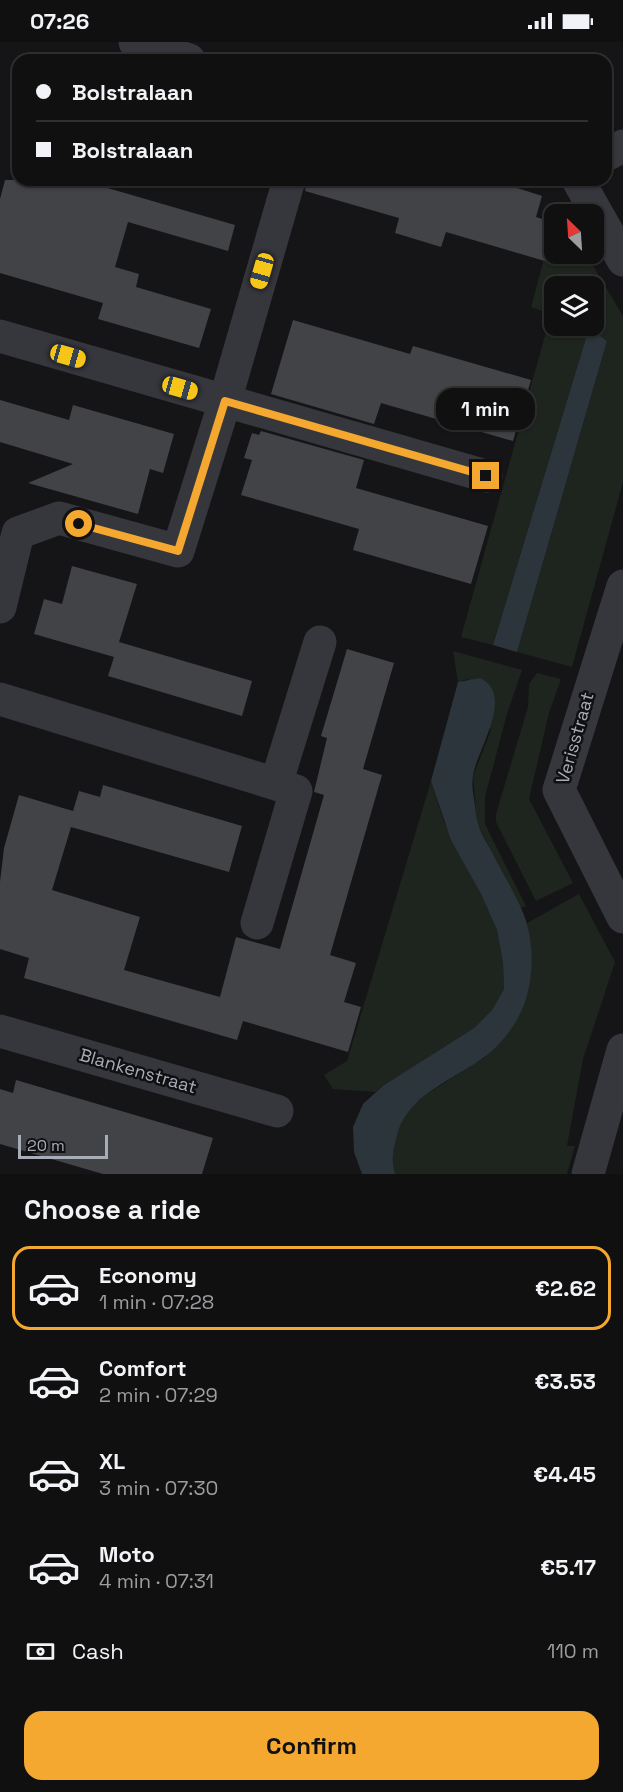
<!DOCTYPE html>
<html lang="en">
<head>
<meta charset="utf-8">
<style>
	:root { --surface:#101011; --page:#1e1e1f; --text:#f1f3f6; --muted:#9c9d9f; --line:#303031; --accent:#f5a82f }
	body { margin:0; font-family:"Space Grotesk",sans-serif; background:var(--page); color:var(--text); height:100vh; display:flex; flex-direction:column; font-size:22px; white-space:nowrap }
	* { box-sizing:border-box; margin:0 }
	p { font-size:20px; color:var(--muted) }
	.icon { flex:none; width:33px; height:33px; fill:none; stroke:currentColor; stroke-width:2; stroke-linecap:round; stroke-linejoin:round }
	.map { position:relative; height:1132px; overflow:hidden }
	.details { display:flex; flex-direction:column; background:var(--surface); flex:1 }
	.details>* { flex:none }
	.hud { position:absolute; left:12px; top:12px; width:600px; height:132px; border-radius:18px; box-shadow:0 2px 4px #0004,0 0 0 2px var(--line); display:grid; align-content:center; height:132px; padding:0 24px; background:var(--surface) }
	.needle { width:39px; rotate:335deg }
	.tools { position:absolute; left:544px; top:162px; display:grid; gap:12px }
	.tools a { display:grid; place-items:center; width:60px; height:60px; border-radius:12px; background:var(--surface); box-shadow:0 2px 4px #0004,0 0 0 2px var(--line); font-size:30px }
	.scale { position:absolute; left:18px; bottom:15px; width:90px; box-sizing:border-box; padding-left:6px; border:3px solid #a7adb7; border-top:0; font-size:16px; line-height:21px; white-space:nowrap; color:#a7adb7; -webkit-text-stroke:4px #101012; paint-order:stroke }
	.end { position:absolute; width:27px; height:27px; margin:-14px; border:8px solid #f5a82f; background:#111; box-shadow:0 0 0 3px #111 }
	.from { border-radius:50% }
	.bubble { position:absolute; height:42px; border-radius:18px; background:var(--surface); box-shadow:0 2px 4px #0004,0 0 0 2px var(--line); font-size:20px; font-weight:800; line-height:42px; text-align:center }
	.car { position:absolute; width:18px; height:36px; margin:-18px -9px; border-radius:8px; box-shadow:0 0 4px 2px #0007; background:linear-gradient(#f5c518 24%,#345 0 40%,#f5c518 0 76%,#345 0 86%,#f5c518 0) }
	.hud b { display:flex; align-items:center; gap:21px; height:57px; font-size:22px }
	.hud b+b { border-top:2px solid var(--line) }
	.hud i { width:15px; height:15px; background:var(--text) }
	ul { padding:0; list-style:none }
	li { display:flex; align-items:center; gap:18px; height:84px; margin:0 12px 9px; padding:0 12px; border:3px solid transparent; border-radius:18px }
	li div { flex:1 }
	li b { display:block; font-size:22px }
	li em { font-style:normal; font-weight:800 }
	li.current { border-color:var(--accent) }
	li>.icon { width:54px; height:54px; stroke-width:1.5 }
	h2 { padding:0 24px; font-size:27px; line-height:72px }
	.pay { display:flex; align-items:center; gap:15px; height:66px; padding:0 24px; font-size:22px }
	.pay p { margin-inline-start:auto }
	.action { display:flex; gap:12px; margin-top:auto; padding:12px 24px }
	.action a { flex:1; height:69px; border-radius:18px; background:var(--accent); color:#111; font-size:24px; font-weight:800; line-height:69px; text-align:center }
	.status { display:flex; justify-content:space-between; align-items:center; height:42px; padding:0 30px; background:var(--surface); direction:ltr }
	.status svg { height:16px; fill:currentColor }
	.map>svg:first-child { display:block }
	.green { fill:#1d251e; fill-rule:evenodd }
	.water { fill:#2b353b }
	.building { fill:#414347 }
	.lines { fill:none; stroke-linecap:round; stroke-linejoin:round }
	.minor { stroke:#36373c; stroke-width:33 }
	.route { stroke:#f5a82f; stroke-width:8 }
	.labels { text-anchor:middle; stroke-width:5; stroke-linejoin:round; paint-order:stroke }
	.street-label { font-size:18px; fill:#a7adb7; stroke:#101012 }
</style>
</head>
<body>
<div class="status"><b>07:26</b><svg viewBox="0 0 49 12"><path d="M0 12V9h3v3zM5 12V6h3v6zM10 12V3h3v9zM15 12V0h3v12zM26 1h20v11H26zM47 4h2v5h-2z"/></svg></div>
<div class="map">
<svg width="623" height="1132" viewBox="0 0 623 1132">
	<rect width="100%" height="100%" fill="#151517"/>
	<path class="green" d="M555 176V212H586L623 274V440L572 625 517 610 607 299 589 286 493 603 461 595 551 272 531 265ZM555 244H594V284H555Z
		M453 609 522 628 507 672 485 755V782L526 864 520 866 477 781 473 734 491 688 468 637 458 640Z
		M537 631 561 637 549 671 529 757 573 841 536 859 496 780V772L528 665 529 642Z
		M431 739 444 780 481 852 497 888 503 921 504 947 492 968 474 986 384 1043 376 1050 333 1047 324 1033 347 1019Z
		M579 852 615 920 583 1017 567 1104H575L567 1132H395L391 1118 398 1085 410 1065 427 1052 484 1016 525 961 530 935 531 904 527 881Z"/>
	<path class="water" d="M589 286 607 299 517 610 493 603Z
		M480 636C516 653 476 709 473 734 471 746 475 760 476 771 477 786 486 799 493 812 503 833 521 860 527 882 534 906 533 939 524 963 516 983 501 1003 483 1016 451 1040 405 1053 396 1097 393 1111 391 1117 395 1132H362L354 1110 353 1085 363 1062 384 1043 474 986 492 968 504 947 503 921 497 888 481 852 451 798 431 739 458 640Z"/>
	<path class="building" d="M5 138H80L235 183 228 209 128 180 115 225 139 232 136 245 211 267 199 306 98 277 103 261 0 231V157Z
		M307 138H493L542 154 536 175 552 180 549 188 555 190V222L446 190 441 205 395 191 399 176 305 149Z
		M293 278 410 312 413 304 531 338 513 399 381 361 374 382 271 352Z
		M0 358 69 378 73 363 174 392 163 431 150 427 138 472 28 441 73 422 0 400Z
		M261 389 364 418 356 446 488 484 471 542 353 508 359 487 241 453 252 418 244 416 252 391 259 393Z
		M72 524 137 542 119 600 252 639 242 674 108 634 114 615 34 592 44 557 62 562Z
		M347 607 394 621 363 727 382 733 330 913 356 921 344 960 361 965 348 1010 243 979 237 998 24 936 29 916 0 907V840L4 806 19 753 73 769 79 749 100 755 103 743 242 784 229 830 71 785 52 848 140 875 124 928 220 955 236 895 280 907 324 753 314 750 327 696 321 694Z
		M16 1038 213 1096 202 1132H103L0 1102V1047L13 1051Z"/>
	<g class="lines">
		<path class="minor" d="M135 0 189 18
			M606 113 623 104
			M578 138 623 218
			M0 294 486 434
			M18 491 59 476 178 509 225 359 289 138
			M623 544 559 748 623 875
			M0 565 18 491
			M0 657 276 742
			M257 881 296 749 276 742 320 600
			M0 989 277 1069
			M588 1132 623 1008"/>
	</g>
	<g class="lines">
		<path class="route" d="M79 482 178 509 225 359 486 434"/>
	</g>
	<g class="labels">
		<g class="street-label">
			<text transform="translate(575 696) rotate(-74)" y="6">Verisstraat</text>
			<text transform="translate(138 1029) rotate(16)" y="6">Blankenstraat</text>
		</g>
	</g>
</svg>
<div class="tools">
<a><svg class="needle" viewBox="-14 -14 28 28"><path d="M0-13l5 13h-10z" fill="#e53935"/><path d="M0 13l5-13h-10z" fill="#9c9d9f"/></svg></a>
<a><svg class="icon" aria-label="layers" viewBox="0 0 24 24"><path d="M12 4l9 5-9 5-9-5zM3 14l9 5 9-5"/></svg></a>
</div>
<div class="scale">20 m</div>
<i class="end from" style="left:79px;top:482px"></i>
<i class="end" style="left:486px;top:434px"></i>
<div class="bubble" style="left:436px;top:346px;width:99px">1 min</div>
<i class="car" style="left:262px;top:229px;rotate:196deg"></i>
<i class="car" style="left:68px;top:314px;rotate:106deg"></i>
<i class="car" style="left:180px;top:346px;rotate:106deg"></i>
<div class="hud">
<b><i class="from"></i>Bolstralaan</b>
<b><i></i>Bolstralaan</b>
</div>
</div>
<section class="details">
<h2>Choose a ride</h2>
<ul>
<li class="current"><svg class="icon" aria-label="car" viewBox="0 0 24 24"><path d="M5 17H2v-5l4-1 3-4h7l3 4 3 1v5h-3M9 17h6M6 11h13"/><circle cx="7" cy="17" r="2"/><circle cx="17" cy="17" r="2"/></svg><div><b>Economy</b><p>1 min · 07:28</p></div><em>€2.62</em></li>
<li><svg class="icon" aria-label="car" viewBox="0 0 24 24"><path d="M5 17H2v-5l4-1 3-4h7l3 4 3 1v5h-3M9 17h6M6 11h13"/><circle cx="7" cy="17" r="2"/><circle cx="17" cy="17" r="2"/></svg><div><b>Comfort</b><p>2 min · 07:29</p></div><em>€3.53</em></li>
<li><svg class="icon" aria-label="car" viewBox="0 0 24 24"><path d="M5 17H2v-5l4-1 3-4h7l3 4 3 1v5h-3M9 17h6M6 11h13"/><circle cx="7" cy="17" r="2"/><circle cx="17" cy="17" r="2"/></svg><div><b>XL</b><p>3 min · 07:30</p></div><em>€4.45</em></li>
<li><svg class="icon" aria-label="car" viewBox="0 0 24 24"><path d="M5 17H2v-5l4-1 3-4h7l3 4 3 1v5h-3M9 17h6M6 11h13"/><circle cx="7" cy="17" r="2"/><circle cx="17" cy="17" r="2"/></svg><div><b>Moto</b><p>4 min · 07:31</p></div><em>€5.17</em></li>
</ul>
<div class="pay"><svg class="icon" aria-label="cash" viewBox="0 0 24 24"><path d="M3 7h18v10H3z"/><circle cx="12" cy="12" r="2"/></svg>Cash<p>110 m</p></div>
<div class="action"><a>Confirm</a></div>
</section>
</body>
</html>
